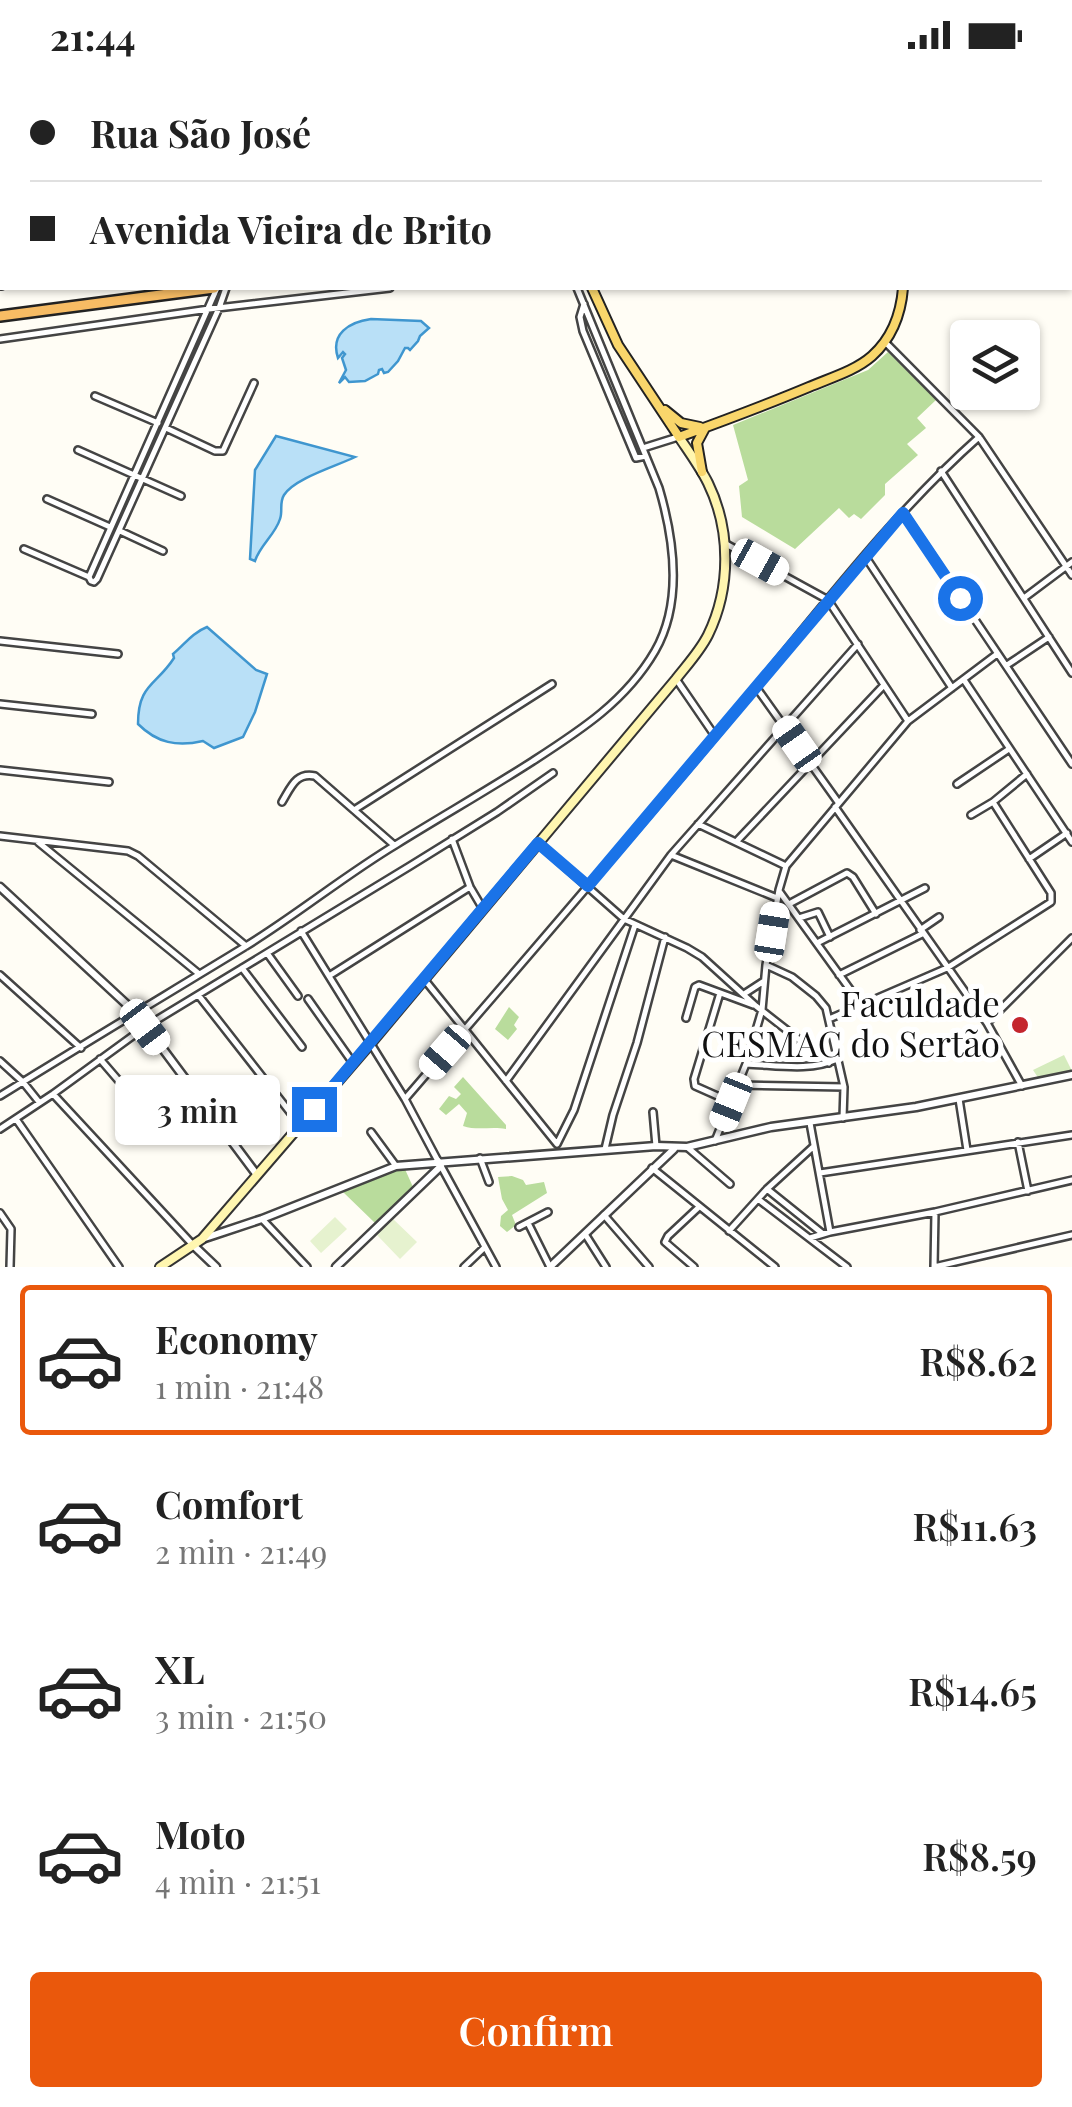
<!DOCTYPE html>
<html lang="en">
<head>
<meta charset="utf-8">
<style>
	:root { --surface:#fff; --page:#f6f6f6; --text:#222; --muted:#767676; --line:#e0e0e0; --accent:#ea580c }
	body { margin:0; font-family:"Playfair Display",serif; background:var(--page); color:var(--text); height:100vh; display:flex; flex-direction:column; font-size:38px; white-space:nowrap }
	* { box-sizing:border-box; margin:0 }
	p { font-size:32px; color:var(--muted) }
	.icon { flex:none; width:55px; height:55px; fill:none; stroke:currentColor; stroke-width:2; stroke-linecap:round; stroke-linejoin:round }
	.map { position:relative; height:1197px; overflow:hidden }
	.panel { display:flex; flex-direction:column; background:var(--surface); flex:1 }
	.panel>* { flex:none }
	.banner { position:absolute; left:0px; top:0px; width:1072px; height:220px; box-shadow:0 2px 8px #0004; display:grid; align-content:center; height:220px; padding:0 30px; background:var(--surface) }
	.tools { position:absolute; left:950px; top:250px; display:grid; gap:20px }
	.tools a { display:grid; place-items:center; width:90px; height:90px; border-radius:10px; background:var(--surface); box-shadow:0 2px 8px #0004; font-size:50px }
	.end { position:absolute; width:45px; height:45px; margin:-22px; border:12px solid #1a73e8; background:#fff; box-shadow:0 0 0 5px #fff }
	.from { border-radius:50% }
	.bubble { position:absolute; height:70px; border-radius:10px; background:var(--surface); box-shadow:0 2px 8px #0004; font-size:32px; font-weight:600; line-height:70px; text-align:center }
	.car { position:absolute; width:30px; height:60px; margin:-30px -15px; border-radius:12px; box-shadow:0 0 8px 2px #0007; background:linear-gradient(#fff 24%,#345 0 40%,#fff 0 76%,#345 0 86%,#fff 0) }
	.banner b { display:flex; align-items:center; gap:35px; height:95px; font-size:38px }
	.banner b+b { border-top:2px solid var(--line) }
	.banner i { width:25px; height:25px; background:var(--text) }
	ul { padding:18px 0 0; list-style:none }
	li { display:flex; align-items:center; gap:30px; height:150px; margin:0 20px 15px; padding:0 10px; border:5px solid transparent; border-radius:10px }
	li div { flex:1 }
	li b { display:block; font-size:38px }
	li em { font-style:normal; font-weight:600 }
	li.on { border-color:var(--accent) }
	li>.icon { width:90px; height:90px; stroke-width:1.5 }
	.primary-button { display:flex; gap:20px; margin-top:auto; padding:20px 30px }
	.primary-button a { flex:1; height:115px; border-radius:10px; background:var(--accent); color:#fff; font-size:40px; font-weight:600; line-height:115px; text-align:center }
	.status { display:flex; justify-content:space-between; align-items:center; height:70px; padding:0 50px; background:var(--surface); direction:ltr }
	.status svg { height:28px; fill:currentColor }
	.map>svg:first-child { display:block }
	.green { fill:#d5ebbd }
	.forest { fill:#b9dc9c }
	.pitch { fill:#e6f2cf }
	.water { fill:#b9e0f7; stroke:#3f96cf; stroke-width:2.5 }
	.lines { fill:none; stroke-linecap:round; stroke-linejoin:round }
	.minor-casing { stroke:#444; stroke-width:10 }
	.tertiary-casing { stroke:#444; stroke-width:11 }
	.secondary-casing { stroke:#333; stroke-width:12 }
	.primary-casing { stroke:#222; stroke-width:12 }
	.trunk-casing { stroke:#222; stroke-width:14 }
	.minor { stroke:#fff; stroke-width:5 }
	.tertiary { stroke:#fff; stroke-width:6 }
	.secondary { stroke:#fff6b0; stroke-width:8 }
	.primary { stroke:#f9d66b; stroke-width:8 }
	.trunk { stroke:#f7bc64; stroke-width:9 }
	.route { stroke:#1a73e8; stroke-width:12 }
	.poi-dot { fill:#c4262e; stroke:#fff; stroke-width:4 }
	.labels { text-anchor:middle; stroke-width:10; stroke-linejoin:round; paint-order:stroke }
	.poi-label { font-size:35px; fill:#111; stroke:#fff; text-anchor:end }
</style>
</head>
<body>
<div class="status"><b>21:44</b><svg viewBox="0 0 49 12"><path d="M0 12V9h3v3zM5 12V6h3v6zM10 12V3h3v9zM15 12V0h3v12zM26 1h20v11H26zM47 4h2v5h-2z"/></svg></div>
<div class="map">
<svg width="1072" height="1197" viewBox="0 0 1072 1197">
	<rect width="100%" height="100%" fill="#fffdf5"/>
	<path class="green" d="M1064 985 1072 1001 1039 1009 1033 1000Z"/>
	<path class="forest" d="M888 282 936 330 917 348 926 358 907 374 918 385 885 414V425L861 449 854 444 849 448 839 438 795 479 742 447 739 416 748 410 733 355 868 300Z
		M509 937 519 947 514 955 517 959 508 970 495 959Z
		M463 1007 506 1055V1059C491 1056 478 1061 463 1056L467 1043 459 1034 446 1045 439 1039 449 1026 456 1029 461 1024 454 1017Z
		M404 1097 413 1117 375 1153 343 1122Z
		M512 1106 523 1110 526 1115 544 1112 547 1123 512 1145 516 1155 507 1162 500 1156 501 1146 508 1140 502 1129 498 1107Z"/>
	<path class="pitch" d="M335 1147 347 1159 321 1183 310 1171Z
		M392 1148 417 1172 400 1189 377 1165Z"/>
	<path class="water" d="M371 249 421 251 429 258 420 266 418 271 410 280 408 278H405L398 291 388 302 384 303 382 299 379 300 378 304 365 311 349 312 345 307 339 313 346 300 342 288 345 284 343 282 338 288C330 264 349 252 371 249Z
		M276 366 355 387C337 396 295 408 284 425 279 433 283 441 280 449 275 465 260 475 255 491L250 489 255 400Z
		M207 557 256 600 267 604 255 642 243 667 214 678 203 671C177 677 157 673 138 654 138 614 156 616 174 588L173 584C185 574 192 563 207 557Z"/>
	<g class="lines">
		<defs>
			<path id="minor" d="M135 0V2
				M204 0 205 2
				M274 0V2
				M0 2 6 0
				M183 2 191 0
				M920 2 922 0
				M0 55 2 56
				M0 91 2 92
				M0 127H2
				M0 171 2 170
				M0 216H2
				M584 234 580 247 583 261 636 388 646 386
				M0 269 209 239 390 218
				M885 272 979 367 1072 505
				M95 326 158 353
				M166 358 215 381H223L254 313
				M643 378 678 367
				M78 380 181 426
				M941 401 1072 603
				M47 429 110 457
				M904 444 1072 694
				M120 461 163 481
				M726 474 828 530 908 651
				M24 479 89 507 91 511 94 512 97 509 219 238 226 218
				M865 486 952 618
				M89 507 217 218
				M1024 528 1072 492
				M0 571 118 584
				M1007 595 1049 567
				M676 609 715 666
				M964 610 1072 772
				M756 617 838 732
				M0 634 92 644
				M0 700 109 712
				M957 714 1009 679
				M282 732C291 717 296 702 315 706L394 775
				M835 737 987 953 1022 1016
				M354 740 552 614
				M971 745 993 732 1027 704
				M698 754 786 796
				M0 766 128 781 138 786 246 876
				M452 769 470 817 483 839
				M38 772 198 903
				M736 772 884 615
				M538 773 624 849 687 878 702 887 756 936 829 993
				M671 785 777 828
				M1029 789 1067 763
				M779 821 862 936
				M789 834 847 803 853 807 876 844
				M799 848 818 842 830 867
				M920 860 939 847
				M301 861 405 1029 438 1091
				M817 873 925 818
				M267 883 298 926
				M766 895 792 907 816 926 826 938 844 1017 843 1048
				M242 898 302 977
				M0 905 81 978
				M839 905 922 864
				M329 906 470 817
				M424 909 557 1074
				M720 923 694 1009 695 1016 731 1032
				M744 924 764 911
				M199 926 300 1055
				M308 929 353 993
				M686 948 695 917 699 915 753 935
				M829 949 947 898 1051 832V823L993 732
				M987 953 1072 868
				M100 989 168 1068
				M0 991 23 1012 39 1032
				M746 994C776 995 810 1002 837 989
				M506 1011 671 785 858 574
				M738 1015 844 1017
				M53 1024 192 1174
				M0 1026C82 975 164 926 246 876 298 844 345 805 397 774 442 746 488 720 533 691 581 660 626 631 655 581 683 532 674 469 659 418L577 218
				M405 1029C516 900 628 771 737 640 815 547 888 448 979 367
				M959 1029 967 1080
				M653 1042 656 1076
				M16 1049 119 1197
				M810 1053 830 1162
				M0 1059 53 1024 145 957 410 796 497 742 553 703
				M371 1062 396 1096
				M715 1071 746 994 762 940 766 895 779 820 786 796 908 651 997 584
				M1018 1072 1028 1121
				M557 1074 574 1040 635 855
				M687 1077 730 1114
				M605 1079 613 1045 637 973 665 867
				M480 1088 489 1112
				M441 1096 496 1197
				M652 1098 775 1197
				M820 1103 1072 1065
				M767 1119 823 1164
				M758 1129 847 1197
				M0 1143 11 1159 10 1197
				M604 1145 649 1197
				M262 1149 307 1197
				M528 1153 550 1197
				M519 1157 548 1142
				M729 1161 767 1119 814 1076
				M585 1164 606 1197
				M810 1168 830 1162 935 1142 1072 1110
				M464 1197 485 1177
				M694 1197 665 1172 668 1166 699 1137
				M934 1197 1072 1165
				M934 1197 935 1142"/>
			<path id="tertiary" d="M503 2 504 0
				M0 817 136 943 257 1105
				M205 1168 262 1149 396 1096 656 1076 687 1077 771 1057 916 1037 1072 1005
				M193 1175 216 1197
				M336 1197 441 1096 438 1091
				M550 1197 674 1079"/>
			<path id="secondary" d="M160 1197 202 1169 371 973 676 609C687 595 700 581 708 565 731 518 731 460 708 413 700 397 689 382 679 367"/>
			<path id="primary" d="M714 0 720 2
				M558 2 559 0
				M614 2 617 0
				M592 218 618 275 679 367C723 351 766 335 809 317 830 308 855 301 872 286 892 268 901 243 903 218
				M665 340 681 353 700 357
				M702 402 697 373 705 358"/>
			<path id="trunk" d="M1070 105H1072
				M0 246 214 218"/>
		</defs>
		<use href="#minor" class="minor-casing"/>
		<use href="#tertiary" class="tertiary-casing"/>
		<use href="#secondary" class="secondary-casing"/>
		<use href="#primary" class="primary-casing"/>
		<use href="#trunk" class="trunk-casing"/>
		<use href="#minor" class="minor"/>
		<use href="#tertiary" class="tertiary"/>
		<use href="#secondary" class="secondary"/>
		<use href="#primary" class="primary"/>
		<use href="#trunk" class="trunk"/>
	</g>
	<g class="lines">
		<path class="route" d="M314 1039 538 773 588 816 903 443 960 528"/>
	</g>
	<circle class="poi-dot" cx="1020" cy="955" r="10"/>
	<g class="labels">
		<g class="poi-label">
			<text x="1000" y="947">Faculdade<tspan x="1000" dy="40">CESMAC do Sertão</tspan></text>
		</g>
	</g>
</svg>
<div class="tools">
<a><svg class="icon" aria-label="layers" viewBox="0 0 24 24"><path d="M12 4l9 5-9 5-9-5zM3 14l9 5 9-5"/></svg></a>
</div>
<i class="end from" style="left:960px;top:528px"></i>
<i class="end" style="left:314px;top:1039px"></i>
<div class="bubble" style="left:115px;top:1005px;width:165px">3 min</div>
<i class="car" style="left:760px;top:492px;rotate:119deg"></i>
<i class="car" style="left:797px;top:674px;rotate:325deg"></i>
<i class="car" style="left:772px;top:862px;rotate:9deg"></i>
<i class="car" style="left:145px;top:957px;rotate:143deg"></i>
<i class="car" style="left:445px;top:982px;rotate:221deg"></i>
<i class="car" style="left:731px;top:1032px;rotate:202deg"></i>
<div class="banner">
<b><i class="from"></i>Rua São José</b>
<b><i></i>Avenida Vieira de Brito</b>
</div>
</div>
<section class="panel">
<ul>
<li class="on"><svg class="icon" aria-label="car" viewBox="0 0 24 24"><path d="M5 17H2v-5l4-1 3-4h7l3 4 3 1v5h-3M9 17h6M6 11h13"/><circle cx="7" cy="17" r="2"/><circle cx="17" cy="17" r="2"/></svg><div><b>Economy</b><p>1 min · 21:48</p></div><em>R$8.62</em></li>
<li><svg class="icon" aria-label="car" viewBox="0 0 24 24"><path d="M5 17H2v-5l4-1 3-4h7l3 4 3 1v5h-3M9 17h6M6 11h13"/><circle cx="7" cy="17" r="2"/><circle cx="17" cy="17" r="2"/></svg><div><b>Comfort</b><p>2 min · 21:49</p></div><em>R$11.63</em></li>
<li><svg class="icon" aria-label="car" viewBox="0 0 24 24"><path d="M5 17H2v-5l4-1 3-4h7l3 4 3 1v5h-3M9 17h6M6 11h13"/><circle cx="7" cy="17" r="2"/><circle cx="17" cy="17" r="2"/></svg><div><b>XL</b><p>3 min · 21:50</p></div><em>R$14.65</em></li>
<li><svg class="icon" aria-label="car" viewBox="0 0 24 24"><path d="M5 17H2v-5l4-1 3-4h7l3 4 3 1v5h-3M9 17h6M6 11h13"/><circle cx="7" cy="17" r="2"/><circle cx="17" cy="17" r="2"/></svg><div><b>Moto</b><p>4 min · 21:51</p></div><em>R$8.59</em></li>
</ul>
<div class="primary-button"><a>Confirm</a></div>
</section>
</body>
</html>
